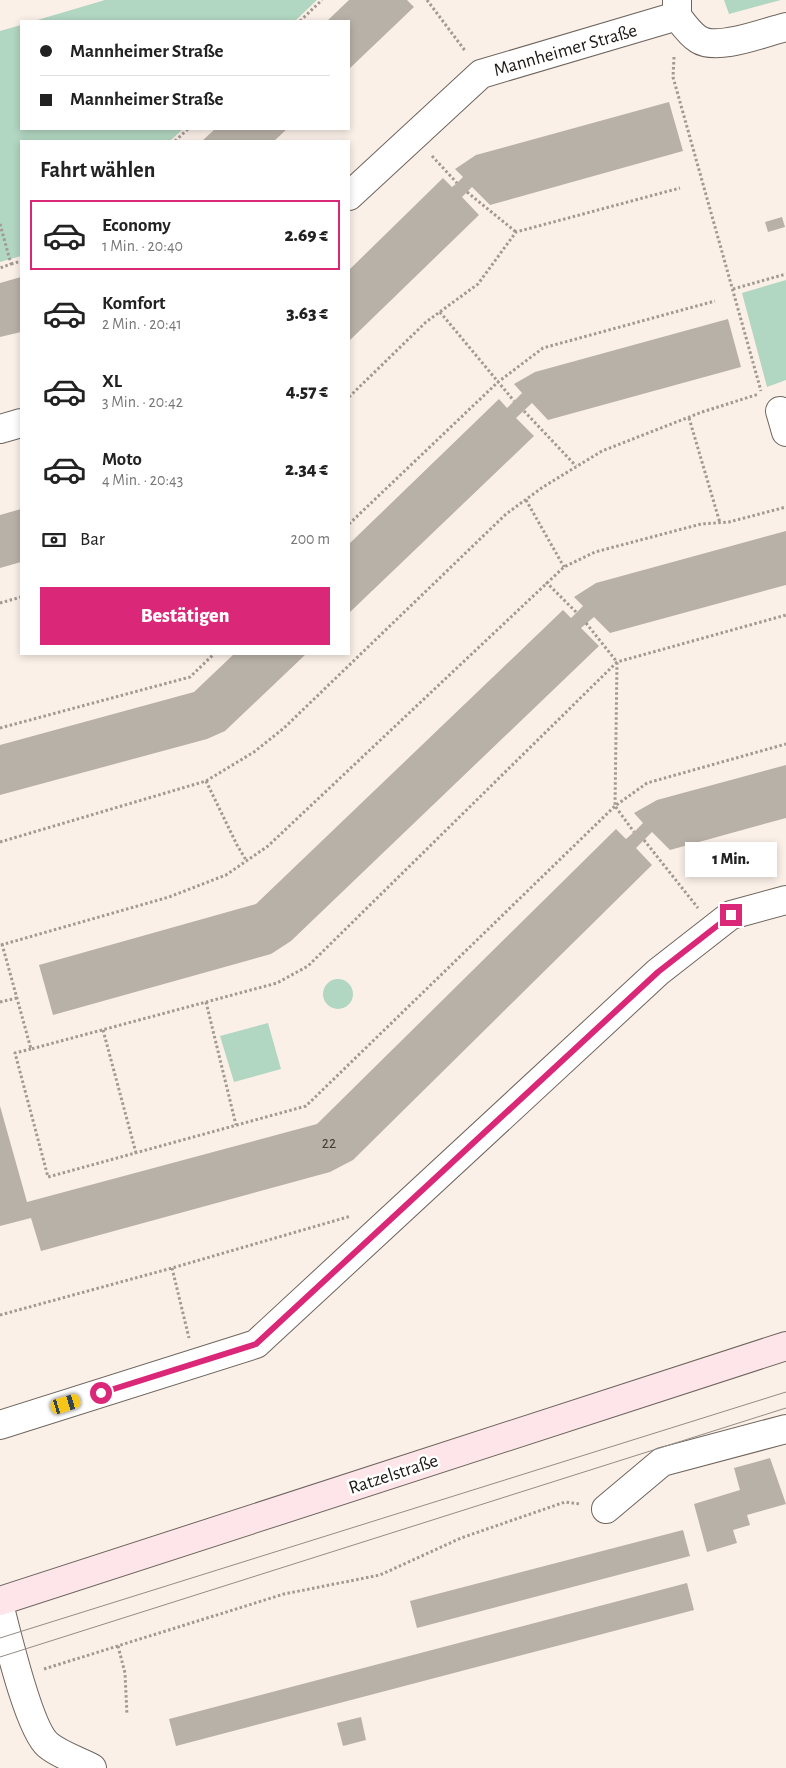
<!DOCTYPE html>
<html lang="de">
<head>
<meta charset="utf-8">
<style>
	:root { --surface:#fff; --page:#f2f2f2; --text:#222; --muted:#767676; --line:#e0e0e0; --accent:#db2777 }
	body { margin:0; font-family:"Alegreya Sans",sans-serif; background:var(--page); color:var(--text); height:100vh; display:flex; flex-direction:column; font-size:19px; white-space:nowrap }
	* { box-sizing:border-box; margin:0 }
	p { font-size:16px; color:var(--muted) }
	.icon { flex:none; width:28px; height:28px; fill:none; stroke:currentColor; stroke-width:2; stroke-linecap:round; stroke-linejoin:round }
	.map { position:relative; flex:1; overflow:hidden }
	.sheet { position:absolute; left:20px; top:140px; width:330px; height:515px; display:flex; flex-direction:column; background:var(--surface); border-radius:0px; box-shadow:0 2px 8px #0003 }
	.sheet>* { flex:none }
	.banner { position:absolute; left:20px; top:20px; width:330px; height:110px; border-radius:0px; box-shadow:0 2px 8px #0003; display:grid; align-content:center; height:110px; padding:0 20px; background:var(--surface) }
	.end { position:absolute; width:22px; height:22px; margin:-11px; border:6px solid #db2777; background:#fff; box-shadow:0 0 0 2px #fff }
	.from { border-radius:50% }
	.bubble { position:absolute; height:35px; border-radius:0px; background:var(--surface); box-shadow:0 2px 8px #0003; font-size:16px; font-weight:800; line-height:35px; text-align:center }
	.car { position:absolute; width:15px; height:30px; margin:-15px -8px; border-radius:6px; box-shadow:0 0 4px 1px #0007; background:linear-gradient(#f5c518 24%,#345 0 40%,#f5c518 0 76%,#345 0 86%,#f5c518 0) }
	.banner b { display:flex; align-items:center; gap:18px; height:48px; font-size:19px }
	.banner b+b { border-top:1px solid var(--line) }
	.banner i { width:12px; height:12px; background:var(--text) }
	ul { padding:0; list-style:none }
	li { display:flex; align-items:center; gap:15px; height:70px; margin:0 10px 8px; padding:0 10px; border:2px solid transparent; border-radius:0px }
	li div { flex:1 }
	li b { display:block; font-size:19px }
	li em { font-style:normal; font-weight:800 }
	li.on { border-color:var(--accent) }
	li>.icon { width:45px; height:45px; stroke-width:1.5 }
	h2 { padding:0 20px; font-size:22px; line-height:60px }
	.pay { display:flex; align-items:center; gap:12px; height:55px; padding:0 20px; font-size:19px }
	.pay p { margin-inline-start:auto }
	.button { display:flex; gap:10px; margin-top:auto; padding:10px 20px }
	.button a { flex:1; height:58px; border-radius:0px; background:var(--accent); color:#fff; font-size:20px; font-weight:800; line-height:58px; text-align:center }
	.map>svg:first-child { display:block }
	.green { fill:#b1d6c1 }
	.building { fill:#b8b1a7 }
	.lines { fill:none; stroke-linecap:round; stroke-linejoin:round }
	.minor-casing { stroke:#6e655e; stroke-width:30 }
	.secondary-casing { stroke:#6e655e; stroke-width:30 }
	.path { stroke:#a19993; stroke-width:3; stroke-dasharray:2.5 2.5; stroke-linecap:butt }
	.minor { stroke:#fff; stroke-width:28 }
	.secondary { stroke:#fde5ea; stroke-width:28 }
	.tram { stroke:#948c86; stroke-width:1 }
	.route { stroke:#db2777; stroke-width:6 }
	.labels { text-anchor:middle; stroke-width:5; stroke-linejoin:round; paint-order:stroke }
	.number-label { font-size:16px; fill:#443f3a }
	.street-label { font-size:19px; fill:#1d1916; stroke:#fff }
</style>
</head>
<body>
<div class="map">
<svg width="786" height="1768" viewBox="0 0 786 1768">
	<rect width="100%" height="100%" fill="#fbf0e8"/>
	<path class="green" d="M105 0H317L295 21H34Z
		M724 0H781L729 14Z
		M21 25V129H183L170 141H21V256L0 262V31Z
		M786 280V380L767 387 742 293Z
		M323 994a15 15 0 1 1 30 0a15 15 0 1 1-30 0Z
		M268 1023 281 1069 234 1082 220 1036Z"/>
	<path class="building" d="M349 0H407L414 7 349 69V21H327Z
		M669 102 683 151 490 205 472 187 462 197 479 215 349 341V270L443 178 452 187 457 183 463 177 455 169 476 155Z
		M215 129H287L274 141H202Z
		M782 217 785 227 768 232 765 222Z
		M21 277V332L0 337V283Z
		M728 319 741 367 548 420 532 403 516 418 534 436 349 613V544L499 399 507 408 522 393 514 384 535 372Z
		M21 509V562L0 568V515Z
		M786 531V585L610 633 594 617 581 628 599 646 291 941 271 954 53 1015 39 965 256 904 563 610 571 618 583 606 574 597 596 583Z
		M234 654H306L225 731 207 739 0 795V745L194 692Z
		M786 765V818L670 850 652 832 636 848 652 865 353 1160 330 1172 41 1251 31 1218 0 1226V1106L27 1202 317 1124 616 829 626 839 634 832 643 823 634 813 657 800Z
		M770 1458 786 1504 747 1515 750 1525 733 1530 737 1543 707 1552 694 1504 740 1490 734 1468Z
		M683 1530 690 1556 417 1628 410 1601Z
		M687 1583 694 1610 176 1746 169 1719Z
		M361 1717 366 1740 343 1746 337 1723Z"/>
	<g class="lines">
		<defs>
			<path id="minor" d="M677 0V16C683 24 690 34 698 39 717 52 765 32 786 27
				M349 196 481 74 677 16
				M780 411 786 432
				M0 429 21 423
				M0 1425 256 1344 658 972 731 915 786 900
				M606 1509 662 1462 786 1429
				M0 1608C7 1635 29 1729 48 1745 60 1755 79 1761 92 1768"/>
			<path id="secondary" d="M0 1601 786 1346"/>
		</defs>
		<use href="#minor" class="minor-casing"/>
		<use href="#secondary" class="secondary-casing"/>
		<path class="path" d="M427 0 466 52
			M300 21 322 0
			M674 57 673 77 761 391
			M175 141 188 129
			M432 156 457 183
			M467 192 516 232
			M0 224 11 264 0 268
			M11 264 21 261
			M733 289 786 274
			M440 312 514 401
			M349 397 426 322 478 284 516 232 680 188
			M524 411 576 466
			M689 418 720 523
			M526 500 564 567
			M349 524 498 382 543 348 715 301
			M546 582 577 613
			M0 603 21 597
			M586 623 617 662 615 806 634 832
			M0 728 190 677 214 654
			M206 781 237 845 246 860
			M644 840 698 908
			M0 842 206 781 254 752 284 728 506 514 543 487 602 451 702 412 759 394
			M2 944 31 1049 277 983 308 966 617 662 786 615
			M1 945 169 897 226 875 268 846 564 567 595 552 701 524 729 522 786 507
			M0 1002 17 998
			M206 1002 236 1125
			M103 1030 136 1153
			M31 1049 15 1053 48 1177 306 1106 615 806 647 783 786 744
			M172 1268 189 1338
			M0 1315 172 1268 351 1216
			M118 1646 125 1673 127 1715
			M44 1669 284 1594 380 1575 461 1538 565 1502 580 1504"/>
		<use href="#minor" class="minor"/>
		<use href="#secondary" class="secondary"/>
		<path class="tram" d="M0 1638 786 1392
			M0 1657 786 1408"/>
	</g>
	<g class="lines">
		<path class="route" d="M101 1393 256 1344 658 972 731 915"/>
	</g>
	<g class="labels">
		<g class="number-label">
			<text x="329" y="1148">22</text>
		</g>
		<g class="street-label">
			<text transform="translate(565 49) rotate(-16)" y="7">Mannheimer Straße</text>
			<text transform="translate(393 1473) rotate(-18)" y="7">Ratzelstraße</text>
		</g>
	</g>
</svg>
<i class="end from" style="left:101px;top:1393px"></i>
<i class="end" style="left:731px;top:915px"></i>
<div class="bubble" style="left:685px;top:842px;width:92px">1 Min.</div>
<i class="car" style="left:66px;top:1404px;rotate:73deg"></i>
<div class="banner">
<b><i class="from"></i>Mannheimer Straße</b>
<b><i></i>Mannheimer Straße</b>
</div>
<section class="sheet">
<h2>Fahrt wählen</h2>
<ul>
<li class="on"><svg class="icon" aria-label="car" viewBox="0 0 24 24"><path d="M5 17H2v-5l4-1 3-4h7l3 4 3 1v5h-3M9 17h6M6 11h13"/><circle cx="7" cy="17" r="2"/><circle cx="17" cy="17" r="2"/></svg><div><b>Economy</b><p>1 Min. · 20:40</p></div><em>2.69 €</em></li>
<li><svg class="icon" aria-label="car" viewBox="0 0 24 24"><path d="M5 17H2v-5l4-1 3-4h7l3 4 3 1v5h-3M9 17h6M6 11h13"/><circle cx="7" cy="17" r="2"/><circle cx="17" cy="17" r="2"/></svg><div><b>Komfort</b><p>2 Min. · 20:41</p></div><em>3.63 €</em></li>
<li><svg class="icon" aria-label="car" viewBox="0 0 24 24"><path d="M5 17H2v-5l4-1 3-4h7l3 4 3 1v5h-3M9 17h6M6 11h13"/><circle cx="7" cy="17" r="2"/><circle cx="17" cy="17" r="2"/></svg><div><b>XL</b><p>3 Min. · 20:42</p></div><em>4.57 €</em></li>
<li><svg class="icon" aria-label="car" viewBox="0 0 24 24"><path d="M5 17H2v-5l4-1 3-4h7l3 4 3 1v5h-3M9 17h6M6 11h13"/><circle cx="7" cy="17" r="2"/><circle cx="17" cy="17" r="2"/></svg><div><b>Moto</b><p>4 Min. · 20:43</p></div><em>2.34 €</em></li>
</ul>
<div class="pay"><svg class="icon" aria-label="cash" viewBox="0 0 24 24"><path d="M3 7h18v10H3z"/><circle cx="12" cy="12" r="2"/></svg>Bar<p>200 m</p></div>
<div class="button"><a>Bestätigen</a></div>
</section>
</div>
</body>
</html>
